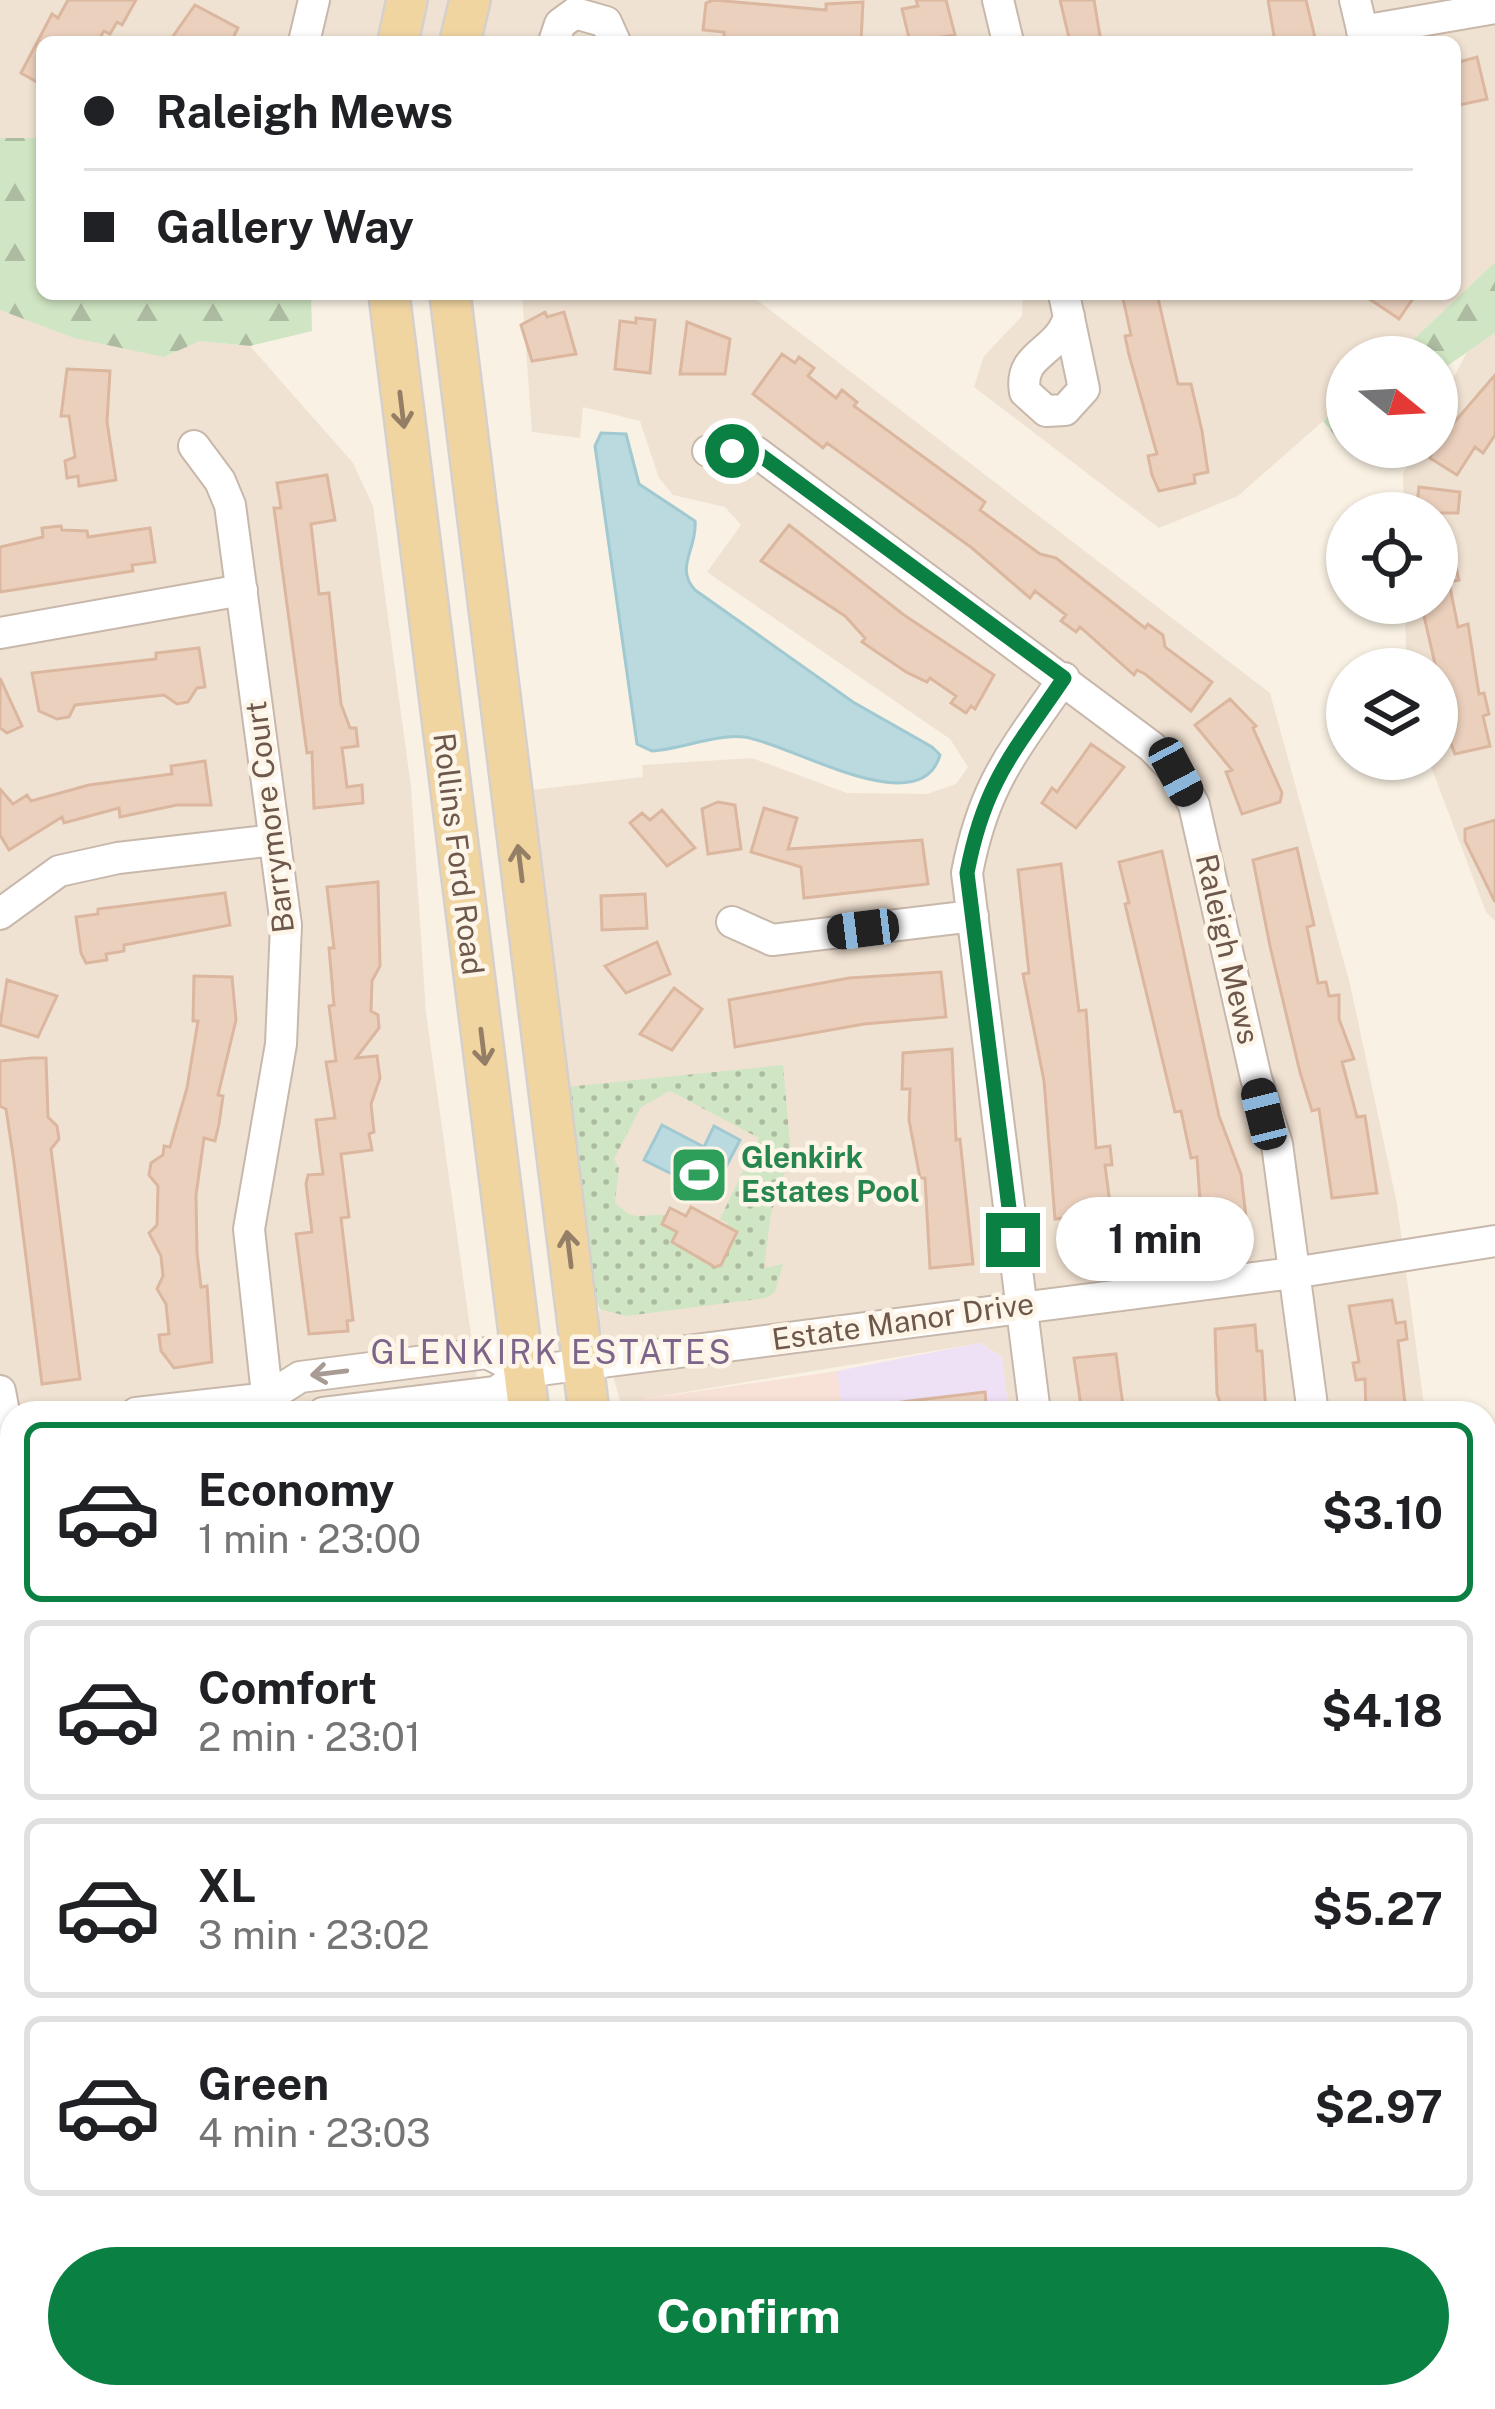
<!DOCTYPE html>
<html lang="en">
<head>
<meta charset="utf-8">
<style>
	:root { --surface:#fff; --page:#f6f6f6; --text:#202124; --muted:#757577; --line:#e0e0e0; --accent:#0b8043 }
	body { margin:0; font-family:"Public Sans",sans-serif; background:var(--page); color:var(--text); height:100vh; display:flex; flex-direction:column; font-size:45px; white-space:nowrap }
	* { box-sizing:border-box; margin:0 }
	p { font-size:39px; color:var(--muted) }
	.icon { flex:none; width:66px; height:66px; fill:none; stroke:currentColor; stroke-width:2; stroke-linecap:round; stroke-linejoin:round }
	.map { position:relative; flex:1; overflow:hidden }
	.sheet { position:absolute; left:0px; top:1401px; width:1497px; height:1008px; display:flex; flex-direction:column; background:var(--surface); border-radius:36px 36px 0 0; box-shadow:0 3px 9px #0004 }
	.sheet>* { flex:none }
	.banner { position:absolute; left:36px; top:36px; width:1425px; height:264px; border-radius:18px; box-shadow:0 3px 9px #0004; display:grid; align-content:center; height:264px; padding:0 48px; background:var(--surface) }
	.needle { width:78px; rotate:108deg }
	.tools { position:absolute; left:1326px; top:336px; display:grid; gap:24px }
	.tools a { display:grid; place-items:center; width:132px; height:132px; border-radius:50%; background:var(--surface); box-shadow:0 3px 9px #0004; font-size:60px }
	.end { position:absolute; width:54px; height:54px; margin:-27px; border:15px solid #0b8043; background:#fff; box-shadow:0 0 0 6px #fff }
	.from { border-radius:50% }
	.bubble { position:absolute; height:84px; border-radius:42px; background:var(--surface); box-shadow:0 3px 9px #0004; font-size:39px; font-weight:700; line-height:84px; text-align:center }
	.car { position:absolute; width:36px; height:72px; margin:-36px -18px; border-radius:15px; box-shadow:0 0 9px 3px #0007; background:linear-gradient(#222 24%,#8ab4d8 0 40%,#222 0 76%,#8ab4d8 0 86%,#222 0) }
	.banner b { display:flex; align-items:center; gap:42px; height:114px; font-size:45px }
	.banner b+b { border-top:3px solid var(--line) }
	.banner i { width:30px; height:30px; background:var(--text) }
	ul { padding:21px 0 0; list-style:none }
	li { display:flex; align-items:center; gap:36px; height:180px; margin:0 24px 18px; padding:0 24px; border:6px solid var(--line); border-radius:18px }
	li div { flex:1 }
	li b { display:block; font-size:45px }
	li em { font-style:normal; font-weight:700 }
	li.current { border-color:var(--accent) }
	li>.icon { width:108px; height:108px; stroke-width:1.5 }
	.primary-button { display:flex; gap:24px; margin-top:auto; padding:24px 48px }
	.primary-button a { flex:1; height:138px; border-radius:72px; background:var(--accent); color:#fff; font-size:48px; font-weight:700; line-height:138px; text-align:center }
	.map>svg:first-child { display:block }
	.residential { fill:#f0e2d2 }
	.commercial { fill:#f8e2d7 }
	.education { fill:#eee0f5 }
	.green { fill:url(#green-dots); fill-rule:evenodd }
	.forest { fill:url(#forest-firs) }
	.water { fill:#badae0; stroke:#a1c9d1; stroke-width:3 }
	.building { fill:#ebd0bd; stroke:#dcb79f; stroke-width:3 }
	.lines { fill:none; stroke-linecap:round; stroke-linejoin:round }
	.minor-casing { stroke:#c8b8ab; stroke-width:34 }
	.major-casing { stroke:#d6d0cd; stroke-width:44 }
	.minor { stroke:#fff; stroke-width:30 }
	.major { stroke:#f1d5a1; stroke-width:39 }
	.oneway { stroke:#957e66 }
	.oneway2 { stroke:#a89b94 }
	.route { stroke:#0b8043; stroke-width:15 }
	.labels { text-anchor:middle; stroke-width:9; stroke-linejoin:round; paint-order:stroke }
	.street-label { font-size:30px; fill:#6e584c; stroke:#fdf5e8 }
	.leisure-label { font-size:30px; font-weight:bold; fill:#27864d; stroke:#fdf5e8; text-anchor:start }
	.neighbourhood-label { font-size:33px; letter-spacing:3px; fill:#7d648b; stroke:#fdf5e8 }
</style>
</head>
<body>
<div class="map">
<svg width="1495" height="2409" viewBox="0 0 1495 2409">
	<defs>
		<pattern id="green-dots" width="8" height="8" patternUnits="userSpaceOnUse" patternTransform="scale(3)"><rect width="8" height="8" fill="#d0e5c3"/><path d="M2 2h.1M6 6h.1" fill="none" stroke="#adbca1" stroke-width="1.8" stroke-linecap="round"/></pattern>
		<pattern id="forest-firs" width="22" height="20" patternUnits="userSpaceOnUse" patternTransform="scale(3)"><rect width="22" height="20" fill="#d0e5c3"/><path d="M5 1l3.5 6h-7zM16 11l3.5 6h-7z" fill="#adbca1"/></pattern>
	</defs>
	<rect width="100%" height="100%" fill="#f9f1e3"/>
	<path class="residential" d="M0 0H1495V262L1395 357H1347V400L1238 496 1159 528 974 387 984 356 1022 316 1023 294H1455V42H42V138H0Z
		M522 294H685L757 300 1270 693 1350 984 1397 1204 1425 1413H1009L1002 1357 981 1343 644 1399 623 1413 597 1315 600 1309 593 1300 532 790 643 777 642 765 752 758 847 793 927 794 956 784 968 767 950 739 707 572 741 525 725 507 673 495 659 478 640 421 583 407 580 438 532 432Z
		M0 310 164 357 200 341 250 346 353 463 373 506 411 787 426 1013 482 1413H12V1813L0 1808Z
		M1495 333V921L1486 912 1432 769 1429 759H1437V669H1410L1406 648 1405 603H1437V513H1404L1403 474 1417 447H1437V409L1467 352Z
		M1485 1655 1495 1681V2307L1485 2313Z
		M0 1910 12 1920V2397H605L606 2409H0Z
		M812 2397H1360L1342 2409H829Z"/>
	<path class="commercial" d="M837 1371 843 1413H625L644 1399Z"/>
	<path class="education" d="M980 1343 1002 1357 1009 1413H843L837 1371Z"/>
	<path class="green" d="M783 1065 791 1155 771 1213 764 1268 783 1264 775 1292 766 1298 626 1316 600 1309 593 1290 566 1087ZM670 1091 759 1138 720 1219 728 1223 715 1266 700 1259 702 1253 673 1242 677 1232 662 1224 667 1215C643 1213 634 1224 615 1202L619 1168 614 1159 641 1107Z"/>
	<path class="forest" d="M0 138H42V294H311L312 331 250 346 200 341 164 357 74 338 0 310Z
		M1495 262V333L1437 373V357H1395Z
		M1347 400 1348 447 1346 449 1323 421Z
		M0 1808 12 1813V1920L0 1910Z"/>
	<path class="water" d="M601 433 626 434 639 484 695 521C698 548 674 567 695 590L853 702 932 747 940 755C920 825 788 742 744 737 714 734 682 749 652 751L637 744 595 446Z
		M662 1125 704 1147 714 1126 740 1140 709 1199 706 1191 644 1160Z"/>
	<path class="building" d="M68 0H136L122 25 117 22 110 34 104 31 97 42H42V85L21 73 52 14 58 18Z
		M713 0 826 10V4L863 2 861 42 724 39V32L703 30 706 3Z
		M916 0H946L955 35 910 42 902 9 918 6Z
		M1060 0H1094L1101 42H1070Z
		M1268 0H1306L1316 42H1275Z
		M195 5 238 28 231 42H169Z
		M1477 57 1487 99 1455 106V63Z
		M1122 294H1157L1178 384H1191L1202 431 1208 472 1194 475 1195 483 1159 491 1152 475 1148 456 1157 454 1129 355 1125 336 1131 335Z
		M1362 294H1416L1399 319Z
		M545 312 547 317 564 312 576 354 532 361 521 325Z
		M636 318 655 320 650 373 615 369 620 321 636 323Z
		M687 322 730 339 725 374H680Z
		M782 354 795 363 799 357 814 368 808 376 836 398 842 390 857 402 854 406 985 502 980 510 1040 554 1056 558 1145 628 1148 624 1163 635 1165 647 1212 682 1191 711 1145 674 1137 670 1134 675 1080 627 1076 632 1061 621 1066 615 1035 591 1030 598 972 548 827 443 823 448 753 394Z
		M67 369 110 371 107 422 116 480 79 486 78 476 67 478 65 461 75 457 69 416H61Z
		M1495 375V435L1483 453 1475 447 1457 475 1430 458 1433 447Z
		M327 475 335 520 311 524 319 594 329 593 341 704 350 728H356L358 746 342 748 347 787 362 785 363 803 314 808 312 752 307 753 274 508H281L277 483Z
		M1419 487 1460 492 1458 513H1416Z
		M789 525 904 615 994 675 975 709 971 706 966 713 951 703 956 696 930 678 927 682 906 672 862 642 865 638 845 616 761 561Z
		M61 526 62 530 87 531 88 537 150 528 155 562 132 565 133 571 0 592V547L43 537 42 528Z
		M1454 559 1459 580 1449 582 1458 627 1468 624 1479 694 1484 693 1489 714 1483 716 1490 746 1455 754 1444 726 1449 725 1421 603H1437V562Z
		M199 648 205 687 197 688 188 702 177 704 164 695 75 705 69 717 57 719 39 711 32 673 156 659V653Z
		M0 678 22 726 7 733 0 728Z
		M1230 699 1256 726 1253 728 1282 793 1280 802 1242 814 1226 772 1232 770 1195 725Z
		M1091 744 1124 767 1076 828 1042 803 1052 788 1057 792Z
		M205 761 211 805H177L120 817 119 808 64 823 62 817 9 850 0 835V789L13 804 27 795 31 801 89 785 172 774 171 766Z
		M718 802 735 805 741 849 708 854 702 809Z
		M764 808 797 818 788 849 922 840 928 884 804 898 801 867 751 852Z
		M662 810 695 848 667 866 630 823 642 813 650 820Z
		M1495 820V902L1465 841V829Z
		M1297 848 1314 925 1307 927 1318 983 1326 982 1329 996 1339 995V1019L1354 1059 1342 1062 1357 1117 1365 1116 1377 1193 1332 1198 1319 1109 1312 1111 1300 1072 1270 946 1253 860Z
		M1162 851 1219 1116 1241 1174 1248 1234 1241 1235 1242 1240 1203 1244 1197 1157 1191 1158 1181 1111 1175 1112 1125 904 1129 903 1119 862Z
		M1061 864 1079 1011 1086 1010 1096 1148 1110 1146 1112 1165H1105L1111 1212 1103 1213 1108 1256 1073 1260 1071 1245 1064 1246 1062 1218 1055 1219 1044 1081 1023 974 1029 973 1018 870Z
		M378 882 380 966 372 981 371 1011 378 1015 379 1028 356 1058 377 1056 380 1078 371 1104 374 1132 369 1134 372 1150 341 1154 349 1217 341 1218 353 1320 347 1321 348 1331 309 1334 296 1234 312 1232 306 1184 308 1175 323 1174 316 1120 335 1118 326 1062 336 1061 329 1006 334 1005 329 948H334L327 887Z
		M225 893 230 925 124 945V951L106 954 107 960 86 963 81 953 76 917 98 914V909Z
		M645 894 647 928 602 930 601 896Z
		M657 942 670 974 626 993 605 966Z
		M941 972 946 1017 864 1024 735 1047 729 1000 849 978Z
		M194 976 232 977 236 1020 218 1095 223 1096 219 1124 215 1141 204 1138 196 1195 197 1253 201 1287 207 1286 212 1362 174 1368 161 1351 159 1335 169 1334 166 1304 157 1289 163 1276 161 1256 149 1233 157 1225 158 1186 149 1175 151 1163 163 1155 164 1146 170 1147 187 1088 198 1021H193Z
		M7 980 57 996 38 1037 0 1025Z
		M674 988 702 1009 672 1050 640 1034Z
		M952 1049 956 1140 960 1139 973 1264 930 1268 925 1178H920L909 1120 910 1089H902L903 1053Z
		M32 1058H46L48 1117 57 1126 59 1139 51 1149 80 1379 42 1384 14 1162 6 1109 0 1106V1061Z
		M691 1207 737 1232 721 1265 715 1267 672 1242 677 1232 662 1224 670 1208 686 1216Z
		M1392 1300 1396 1323 1405 1322 1407 1339 1398 1341 1406 1413H1366L1365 1379 1356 1380 1353 1363 1359 1362 1349 1306Z
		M1255 1325 1257 1351H1262L1266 1413H1224L1217 1394 1215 1329Z
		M1116 1354 1124 1413H1082L1074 1358Z
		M985 1392 987 1413H902L901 1402Z"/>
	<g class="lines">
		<defs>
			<path id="minor" d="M998 0 1008 42
				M1355 0 1365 42
				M1362 31 1495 8
				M304 42 314 0
				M554 42 560 24 575 13 606 22 615 42
				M1064 294 1084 389 1065 410 1046 411 1025 392C1018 352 1059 354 1069 316
				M194 446 220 481 230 505 286 925 281 1044 249 1229 269 1413
				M708 451 756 452 1152 747 1176 772 1194 805 1256 1078 1277 1144 1313 1413
				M0 633 242 590
				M0 914 59 871 118 858 275 840
				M732 922 772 940 973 916
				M0 1391 7 1428
				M136 1413 267 1398 300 1377 487 1353 524 1372
				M323 1413 496 1392 524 1372 1293 1273 1495 1241
				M1035 1413 967 873C984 783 1014 751 1064 678
				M1485 1937 1495 1960
				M0 2089 12 2096
				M1485 2183 1495 2167
				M25 2397 31 2409
				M407 2397 415 2409
				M1103 2409 1124 2397"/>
			<path id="major" d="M398 42 407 0
				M460 42 470 0
				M389 294 529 1413
				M450 294 589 1413
				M651 2397 652 2409
				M712 2397 714 2409"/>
		</defs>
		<use href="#minor" class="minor-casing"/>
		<use href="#major" class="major-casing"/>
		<use href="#minor" class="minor"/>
		<use href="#major" class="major"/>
	</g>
	<defs><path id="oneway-shaft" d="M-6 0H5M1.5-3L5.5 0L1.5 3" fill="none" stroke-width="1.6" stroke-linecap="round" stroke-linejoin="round" transform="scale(3)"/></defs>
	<g class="oneway">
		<use href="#oneway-shaft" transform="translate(402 410) rotate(83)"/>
		<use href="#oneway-shaft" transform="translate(520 863) rotate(-97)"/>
		<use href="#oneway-shaft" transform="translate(483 1047) rotate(83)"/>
		<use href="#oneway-shaft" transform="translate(569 1249) rotate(-97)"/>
	</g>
	<use class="oneway2" href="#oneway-shaft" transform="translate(329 1373) rotate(173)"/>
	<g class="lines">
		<path class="route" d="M732 451 756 452 1064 678C1014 752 984 782 967 873L1013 1240"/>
	</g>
	<defs>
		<symbol id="stadium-square" viewBox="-11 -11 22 22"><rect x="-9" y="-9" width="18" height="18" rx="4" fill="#2e9e5b" stroke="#fdf5e8"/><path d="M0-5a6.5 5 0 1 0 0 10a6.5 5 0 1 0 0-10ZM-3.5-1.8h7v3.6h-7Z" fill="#fff"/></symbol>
	</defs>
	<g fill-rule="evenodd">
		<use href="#stadium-square" x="666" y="1142" width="66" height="66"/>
	</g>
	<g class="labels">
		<g class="street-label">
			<text transform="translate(270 817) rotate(-97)" y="10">Barrymore Court</text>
			<text transform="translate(458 854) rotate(83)" y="10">Rollins Ford Road</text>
			<text transform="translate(1227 949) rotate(77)" y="10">Raleigh Mews</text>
			<text transform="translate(903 1322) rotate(-8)" y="10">Estate Manor Drive</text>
		</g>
		<g class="leisure-label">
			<text x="741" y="1168">Glenkirk<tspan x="741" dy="34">Estates Pool</tspan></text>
		</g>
		<g class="neighbourhood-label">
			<text x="552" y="1364">GLENKIRK ESTATES</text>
		</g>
	</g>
</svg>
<div class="tools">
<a><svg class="needle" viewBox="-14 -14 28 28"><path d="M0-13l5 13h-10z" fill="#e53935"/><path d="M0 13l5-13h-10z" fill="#757577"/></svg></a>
<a><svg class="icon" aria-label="locate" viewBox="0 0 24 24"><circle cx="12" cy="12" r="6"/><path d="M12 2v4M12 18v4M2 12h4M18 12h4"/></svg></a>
<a><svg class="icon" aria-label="layers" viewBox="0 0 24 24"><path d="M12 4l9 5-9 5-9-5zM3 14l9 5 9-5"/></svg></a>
</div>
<i class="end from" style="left:732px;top:451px"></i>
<i class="end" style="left:1013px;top:1240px"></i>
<div class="bubble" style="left:1056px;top:1197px;width:198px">1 min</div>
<i class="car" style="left:1176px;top:772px;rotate:152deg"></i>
<i class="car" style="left:863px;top:929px;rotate:263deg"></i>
<i class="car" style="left:1264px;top:1114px;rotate:346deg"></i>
<div class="banner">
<b><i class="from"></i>Raleigh Mews</b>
<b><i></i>Gallery Way</b>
</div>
<section class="sheet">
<ul>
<li class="current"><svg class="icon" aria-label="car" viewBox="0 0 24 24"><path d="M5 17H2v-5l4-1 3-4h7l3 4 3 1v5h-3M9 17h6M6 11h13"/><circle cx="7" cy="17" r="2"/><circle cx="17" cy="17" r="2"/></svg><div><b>Economy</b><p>1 min · 23:00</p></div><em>$3.10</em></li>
<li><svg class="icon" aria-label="car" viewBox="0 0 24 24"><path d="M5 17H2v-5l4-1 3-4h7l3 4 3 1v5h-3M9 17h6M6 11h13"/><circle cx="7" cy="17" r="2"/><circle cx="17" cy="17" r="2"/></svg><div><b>Comfort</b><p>2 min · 23:01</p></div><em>$4.18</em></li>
<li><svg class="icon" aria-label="car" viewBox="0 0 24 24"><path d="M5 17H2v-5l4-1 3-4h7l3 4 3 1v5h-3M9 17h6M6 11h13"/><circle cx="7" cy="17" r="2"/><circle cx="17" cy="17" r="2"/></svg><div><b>XL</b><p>3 min · 23:02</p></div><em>$5.27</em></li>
<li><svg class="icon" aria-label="car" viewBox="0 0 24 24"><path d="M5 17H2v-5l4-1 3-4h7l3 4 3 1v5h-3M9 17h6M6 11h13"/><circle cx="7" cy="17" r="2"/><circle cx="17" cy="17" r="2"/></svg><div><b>Green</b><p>4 min · 23:03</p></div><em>$2.97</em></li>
</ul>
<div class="primary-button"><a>Confirm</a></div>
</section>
</div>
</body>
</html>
